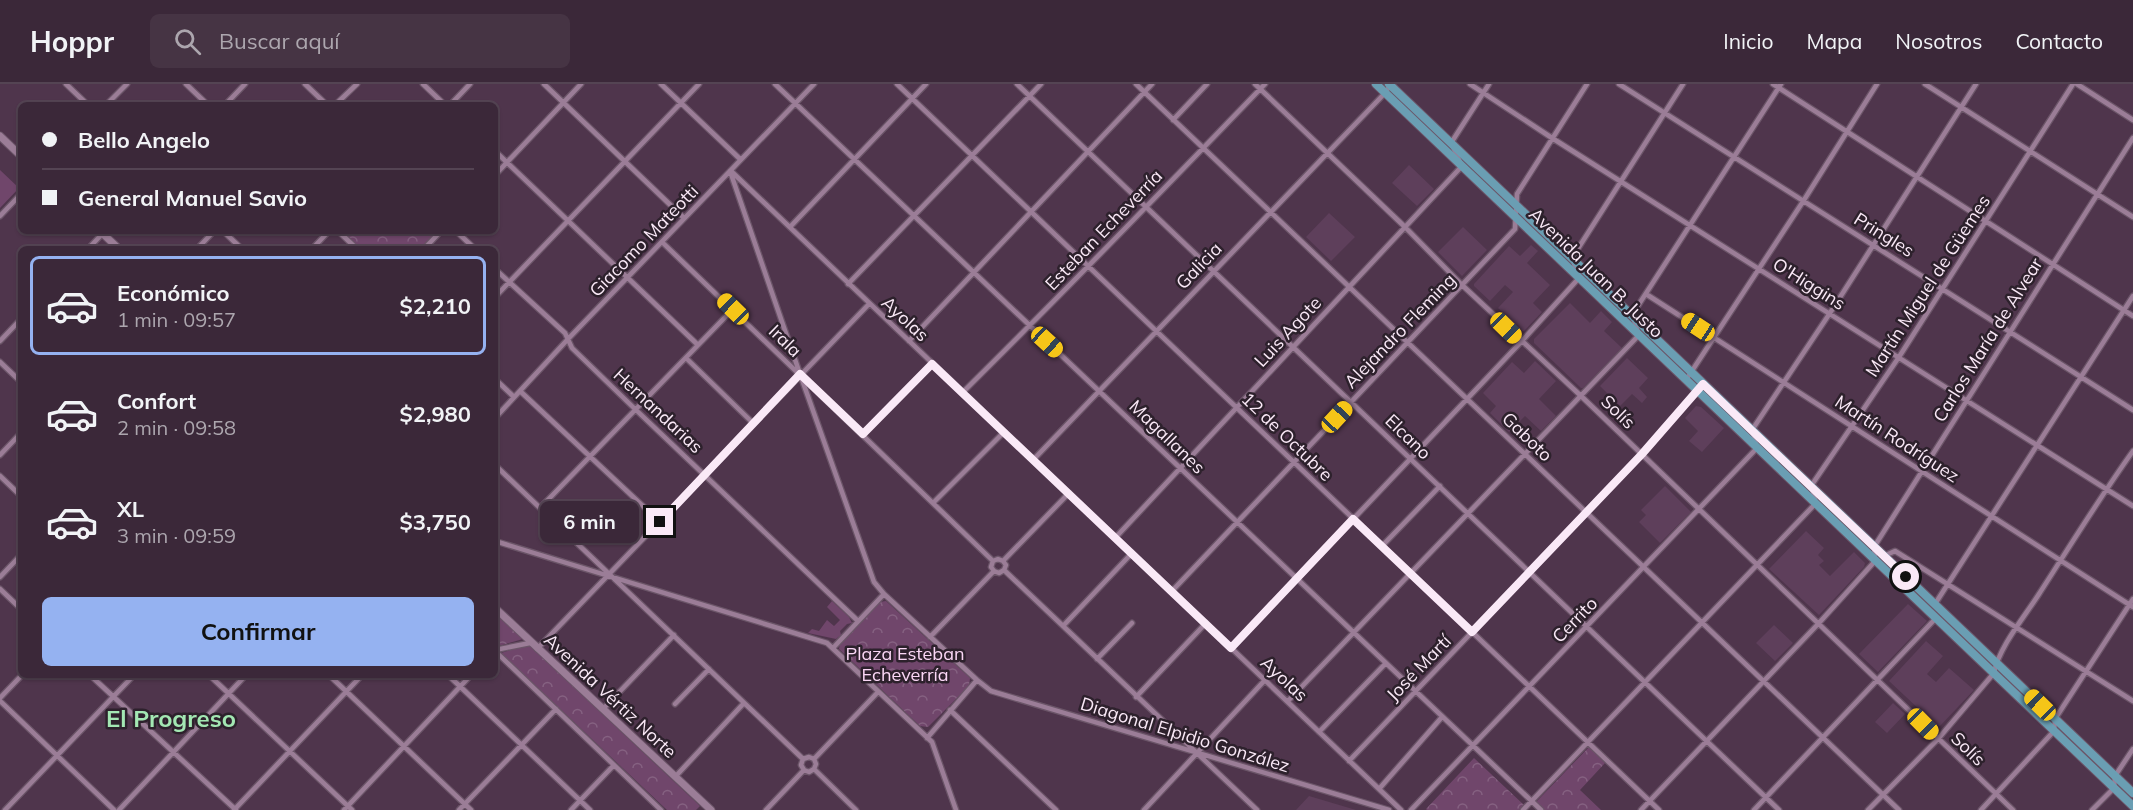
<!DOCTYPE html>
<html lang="es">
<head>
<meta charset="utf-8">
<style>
	:root { --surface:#3b2839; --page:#463444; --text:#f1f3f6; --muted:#aca6ae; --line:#544453; --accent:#95b2f1 }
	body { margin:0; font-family:Mulish,sans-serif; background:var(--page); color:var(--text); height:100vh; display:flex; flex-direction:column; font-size:22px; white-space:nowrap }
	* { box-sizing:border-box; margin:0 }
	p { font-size:20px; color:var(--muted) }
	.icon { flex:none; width:33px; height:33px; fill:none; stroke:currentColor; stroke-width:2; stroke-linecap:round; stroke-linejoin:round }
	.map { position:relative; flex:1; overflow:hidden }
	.panel { position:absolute; left:18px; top:162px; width:480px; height:432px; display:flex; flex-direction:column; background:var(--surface); border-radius:9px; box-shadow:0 2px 4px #0004,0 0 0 2px var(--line) }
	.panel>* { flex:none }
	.hud { position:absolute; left:18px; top:18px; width:480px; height:132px; border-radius:9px; box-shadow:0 2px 4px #0004,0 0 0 2px var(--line); display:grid; align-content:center; height:132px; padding:0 24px; background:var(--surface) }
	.end { position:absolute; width:27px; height:27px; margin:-14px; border:8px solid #fae9f7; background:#111; box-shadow:0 0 0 3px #111 }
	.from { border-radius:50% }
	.bubble { position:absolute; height:42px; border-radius:9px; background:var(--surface); box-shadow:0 2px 4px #0004,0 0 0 2px var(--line); font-size:20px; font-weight:700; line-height:42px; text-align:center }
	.car { position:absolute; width:18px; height:36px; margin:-18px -9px; border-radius:8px; box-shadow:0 0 4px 2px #0007; background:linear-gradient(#f5c518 24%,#345 0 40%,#f5c518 0 76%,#345 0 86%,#f5c518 0) }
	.hud b { display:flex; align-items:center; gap:21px; height:57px; font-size:22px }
	.hud b+b { border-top:2px solid var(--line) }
	.hud i { width:15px; height:15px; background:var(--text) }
	ul { padding:10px 0 0; list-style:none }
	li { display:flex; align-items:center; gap:18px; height:99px; margin:0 12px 9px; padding:0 12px; border:3px solid transparent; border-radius:9px }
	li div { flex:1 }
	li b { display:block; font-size:22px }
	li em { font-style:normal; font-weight:700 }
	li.active { border-color:var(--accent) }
	li>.icon { width:54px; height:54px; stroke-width:1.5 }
	.cta { display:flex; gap:12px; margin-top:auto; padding:12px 24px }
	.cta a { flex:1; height:69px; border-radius:9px; background:var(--accent); color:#111; font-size:24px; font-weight:700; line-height:69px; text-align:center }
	header { display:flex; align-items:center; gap:36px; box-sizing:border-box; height:84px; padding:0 30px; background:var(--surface); border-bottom:2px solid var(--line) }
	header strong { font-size:28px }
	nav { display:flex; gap:33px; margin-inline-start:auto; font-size:21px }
	.search { width:420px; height:54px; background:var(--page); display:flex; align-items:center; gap:15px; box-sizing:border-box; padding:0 21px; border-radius:9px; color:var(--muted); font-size:22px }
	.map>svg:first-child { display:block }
	.built { fill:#5e3f5b }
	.grass { fill:#70466b }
	.park { fill:url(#park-crowns) }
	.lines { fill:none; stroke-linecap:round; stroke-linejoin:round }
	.street-casing { stroke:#6b5568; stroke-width:7 }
	.secondary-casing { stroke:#6b5568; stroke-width:9 }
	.primary-casing { stroke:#6b5568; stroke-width:10 }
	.street { stroke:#9b7d97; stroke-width:4.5 }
	.secondary { stroke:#9b7d97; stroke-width:7 }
	.primary { stroke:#6a9eb3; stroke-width:8 }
	.route { stroke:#fae9f7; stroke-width:8 }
	.labels { text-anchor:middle; stroke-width:5; stroke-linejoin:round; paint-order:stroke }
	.street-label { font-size:18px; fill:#fae9f7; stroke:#2d212c }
	.park-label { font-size:18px; fill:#fbd7f6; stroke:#2d212c }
	.district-label { font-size:24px; font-weight:bold; fill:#a3e7b3; stroke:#2d212c }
</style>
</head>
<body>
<header>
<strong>Hoppr</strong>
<div class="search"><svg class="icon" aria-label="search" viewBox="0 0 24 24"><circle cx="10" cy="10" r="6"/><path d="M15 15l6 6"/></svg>Buscar aquí</div>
<nav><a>Inicio</a><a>Mapa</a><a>Nosotros</a><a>Contacto</a></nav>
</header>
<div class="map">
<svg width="2133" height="726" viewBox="0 0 2133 726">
	<defs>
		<pattern id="park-crowns" width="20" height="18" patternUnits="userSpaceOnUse" patternTransform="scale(1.5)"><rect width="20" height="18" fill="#70466b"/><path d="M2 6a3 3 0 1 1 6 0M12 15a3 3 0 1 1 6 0" fill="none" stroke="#856181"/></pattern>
	</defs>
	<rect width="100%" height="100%" fill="#4f354c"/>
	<path class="built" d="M1409 81 1434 105 1417 122 1392 99Z
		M1329 129 1355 153 1331 177 1306 153Z
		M1463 143 1487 166 1462 192 1438 168Z
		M1531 161 1538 167 1527 179 1550 201 1533 219 1542 228 1524 247H1522L1498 224 1513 208 1505 201 1490 217 1474 202V200L1509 162 1520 172Z
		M1570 219 1590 239 1601 227 1612 238 1604 247 1622 264 1583 304H1581L1534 259V255Z
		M1627 274 1648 294 1639 304 1647 313 1642 319 1632 310 1620 322 1600 302Z
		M1535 277 1556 297 1539 315 1556 332 1541 347 1525 332 1509 348 1490 329 1496 322 1483 309 1512 278 1524 289Z
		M1696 322 1701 323 1724 344 1702 368 1689 357 1698 347 1685 334Z
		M1665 402 1691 428 1660 459 1639 438 1646 431 1641 426Z
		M1806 447 1824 464 1818 471 1824 477 1819 481 1830 492 1854 468 1865 479 1864 483 1819 531 1769 485Z
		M1908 520 1927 537 1878 588 1859 570Z
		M1774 541 1793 559 1775 577 1756 559Z
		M1926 557 1943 572 1927 590 1936 598 1949 584 1974 606 1940 642 1936 641 1889 597Z
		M1893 619 1905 630 1887 649 1875 638Z
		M1309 712 1356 726H1296Z"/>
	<path class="grass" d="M0 86 19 104 0 124Z
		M832 517 849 533 852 539 847 540 840 547 841 551 836 555 808 549 812 545 819 547 827 536 834 542 840 536 827 523Z"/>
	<path class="park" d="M342 147H437L419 165H361Z
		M886 517 970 594 969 602 928 643 920 642 839 565 840 560 880 518Z
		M495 528 523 555 495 563Z
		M527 561 530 562 700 722 696 726H667L501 569Z
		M1589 663 1605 679 1580 706 1601 726H1544L1536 718Z
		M1474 674 1524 721 1519 726H1427L1426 725Z"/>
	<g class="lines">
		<defs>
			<path id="street" d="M66 0 88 21
				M186 0 208 21
				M305 0 327 21
				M423 0 445 21
				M544 0 684 134
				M661 0 740 75
				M775 0 1541 726
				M897 0 1659 726
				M1017 0 1779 726
				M1136 0 1899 726
				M1255 0 1405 143 1462 201 1580 311 2013 726
				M1470 0 1552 54 2133 422
				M1619 0 2133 326
				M1773 0 2133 232
				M1925 0 2133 133
				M2077 0 2133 36
				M106 21 127 0
				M225 21 245 0
				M335 21 357 0
				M450 21 470 0
				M1173 36 1207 0
				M495 67 698 261
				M730 87 800 290 874 498 884 510 977 596 991 607 1389 726
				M732 88 1401 726
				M495 91 581 0
				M0 132 21 110
				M790 143 926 0
				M223 147 242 165
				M338 147 357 165
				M456 147 475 165
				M662 158 993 477
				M88 165 103 149
				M197 165 214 147
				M312 165 329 147
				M424 165 441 147
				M495 185 565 249 572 264 635 325 858 537
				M848 200 1041 0
				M1646 210 2133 523
				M495 213 699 0
				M0 257 21 235
				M909 257 1152 0
				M686 274 753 339
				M0 278 21 298
				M495 295 514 313
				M1686 296 1804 116 1877 0
				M520 307 660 438
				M962 309C1065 207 1165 104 1265 0
				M495 334 568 255 814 0
				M863 350 932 280
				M0 371 21 349
				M1034 375 1385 9 1391 0
				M495 381 803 675
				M0 392 21 412
				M933 419 1004 348
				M540 424 733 225
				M1116 453 1462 82 1451 59 1489 0
				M495 457 827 559 932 658 956 726
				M1382 462 1440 402
				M1884 472 1895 467 2133 617
				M1875 476 1874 463 2133 54
				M1003 477 1069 409
				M1004 486 1257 726
				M994 487 991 483 993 477 998 475 1003 477
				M994 487 999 489 1004 486 1006 481 1003 477
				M0 493 21 471
				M0 505 21 525
				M1172 507 1515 145 1517 110 1587 0
				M1935 520 2133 212
				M1063 542 1132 469
				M930 553 994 487
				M833 564 884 510
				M1231 564 1521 258 1579 194 1572 174 1683 0
				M537 565 869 220
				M495 566 530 559
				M495 567 661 726
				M1097 575 1132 539
				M90 591 236 726
				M209 591 352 726
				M329 591 471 726
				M448 591 590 726
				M1136 613 1206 539
				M0 614 22 591
				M0 617 114 726
				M1288 617 1639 251 1632 231 1781 0
				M675 620 709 585
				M603 625 674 551
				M950 626 1056 726
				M1319 648 1385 580
				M927 654 977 596
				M814 675 878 608
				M1349 677 1642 370 1698 306
				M814 685 856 726
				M804 686 801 681 803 675 809 673 814 675
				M804 686 809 688 814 685 816 680 814 675
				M675 693 744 619
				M1379 705 1442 633
				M5 726 134 591
				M119 726 246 591
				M234 726 362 591
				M344 726 471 591
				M459 726 556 625
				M571 726 614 681
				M766 726 804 686
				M1144 726 1265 596
				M1411 726 1757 364 1752 346 1830 229 1976 0
				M1523 726 1816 419 1811 402 1899 273 2073 0
				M1641 726 1819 539 1876 476
				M1754 726 1936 534
				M1868 726 1938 655 1994 589C1999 563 2025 532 2039 510 2070 462 2100 413 2133 367
				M1981 726 2054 647 2055 635 2133 515
				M2092 726 2114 704 2115 692 2133 665"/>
			<path id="secondary" d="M0 52 21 72
				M100 147 119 165
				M495 524 711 726"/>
			<path id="primary" d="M1376 0 2133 722
				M1389 0 2133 709"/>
		</defs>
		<use href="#street" class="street-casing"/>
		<use href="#secondary" class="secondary-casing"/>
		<use href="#primary" class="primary-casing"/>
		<use href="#street" class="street"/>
		<use href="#secondary" class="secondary"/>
		<use href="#primary" class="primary"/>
	</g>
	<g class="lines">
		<path class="route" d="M660 438 800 290 863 350 932 280 1231 564 1353 435 1472 548 1642 370 1703 300 1906 493"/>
	</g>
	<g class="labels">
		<g class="street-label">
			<text transform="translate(1104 146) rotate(-46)" y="6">Esteban Echeverría</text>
			<text transform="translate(1884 151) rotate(32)" y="6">Pringles</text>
			<text transform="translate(644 157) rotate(-46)" y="6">Giacomo Mateotti</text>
			<text transform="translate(1199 182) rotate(-46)" y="6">Galicia</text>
			<text transform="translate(1596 189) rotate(44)" y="6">Avenida Juan B. Justo</text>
			<text transform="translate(1809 200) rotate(32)" y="6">O'Higgins</text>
			<text transform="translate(1928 202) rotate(-57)" y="6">Martín Miguel de Güemes</text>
			<text transform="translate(905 235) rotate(43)" y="6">Ayolas</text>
			<text transform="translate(1400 247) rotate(-46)" y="6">Alejandro Fleming</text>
			<text transform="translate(1288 248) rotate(-47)" y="6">Luis Agote</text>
			<text transform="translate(1988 256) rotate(-58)" y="6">Carlos María de Alvear</text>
			<text transform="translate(785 257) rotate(44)" y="6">Irala</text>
			<text transform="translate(658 327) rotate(43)" y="6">Hernandarias</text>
			<text transform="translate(1618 328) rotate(44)" y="6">Solís</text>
			<text transform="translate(1167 353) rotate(44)" y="6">Magallanes</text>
			<text transform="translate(1287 353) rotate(44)" y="6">12 de Octubre</text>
			<text transform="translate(1408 353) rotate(44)" y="6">Elcano</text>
			<text transform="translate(1527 353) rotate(44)" y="6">Gaboto</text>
			<text transform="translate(1897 355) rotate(33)" y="6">Martín Rodríguez</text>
			<text transform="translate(1575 536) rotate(-46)" y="6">Cerrito</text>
			<text transform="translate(1419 584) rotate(-46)" y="6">José Martí</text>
			<text transform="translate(1284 595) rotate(43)" y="6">Ayolas</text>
			<text transform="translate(610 612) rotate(43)" y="6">Avenida Vértiz Norte</text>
			<text transform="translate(1185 651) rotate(17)" y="6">Diagonal Elpidio González</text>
			<text transform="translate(1968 665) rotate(44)" y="6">Solís</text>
		</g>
		<g class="park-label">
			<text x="905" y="576">Plaza Esteban<tspan x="905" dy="21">Echeverría</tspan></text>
		</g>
		<g class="district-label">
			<text x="171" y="643">El Progreso</text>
		</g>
	</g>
</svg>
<i class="end from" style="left:1906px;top:493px"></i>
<i class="end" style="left:660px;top:438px"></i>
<div class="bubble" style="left:540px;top:417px;width:99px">6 min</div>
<i class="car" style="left:733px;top:225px;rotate:314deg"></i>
<i class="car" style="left:1698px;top:243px;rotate:303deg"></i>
<i class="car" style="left:1506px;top:244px;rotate:134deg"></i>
<i class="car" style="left:1047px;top:258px;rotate:132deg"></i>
<i class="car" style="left:1337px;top:333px;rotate:43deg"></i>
<i class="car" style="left:2040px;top:621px;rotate:314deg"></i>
<i class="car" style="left:1923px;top:640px;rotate:135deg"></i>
<div class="hud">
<b><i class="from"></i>Bello Angelo</b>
<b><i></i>General Manuel Savio</b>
</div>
<section class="panel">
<ul>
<li class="active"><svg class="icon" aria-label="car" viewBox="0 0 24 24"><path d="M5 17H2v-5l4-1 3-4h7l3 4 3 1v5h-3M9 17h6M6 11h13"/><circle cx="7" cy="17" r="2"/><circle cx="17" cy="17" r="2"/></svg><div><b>Económico</b><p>1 min · 09:57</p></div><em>$2,210</em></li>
<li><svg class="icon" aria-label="car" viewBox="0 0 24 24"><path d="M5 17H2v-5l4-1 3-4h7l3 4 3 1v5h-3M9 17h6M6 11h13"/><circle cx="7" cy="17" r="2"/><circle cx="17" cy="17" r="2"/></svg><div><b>Confort</b><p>2 min · 09:58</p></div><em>$2,980</em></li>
<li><svg class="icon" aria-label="car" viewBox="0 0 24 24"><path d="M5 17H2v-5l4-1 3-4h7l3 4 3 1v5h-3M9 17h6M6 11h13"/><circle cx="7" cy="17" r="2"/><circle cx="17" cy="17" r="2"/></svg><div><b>XL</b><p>3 min · 09:59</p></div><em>$3,750</em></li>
</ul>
<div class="cta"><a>Confirmar</a></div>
</section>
</div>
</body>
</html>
